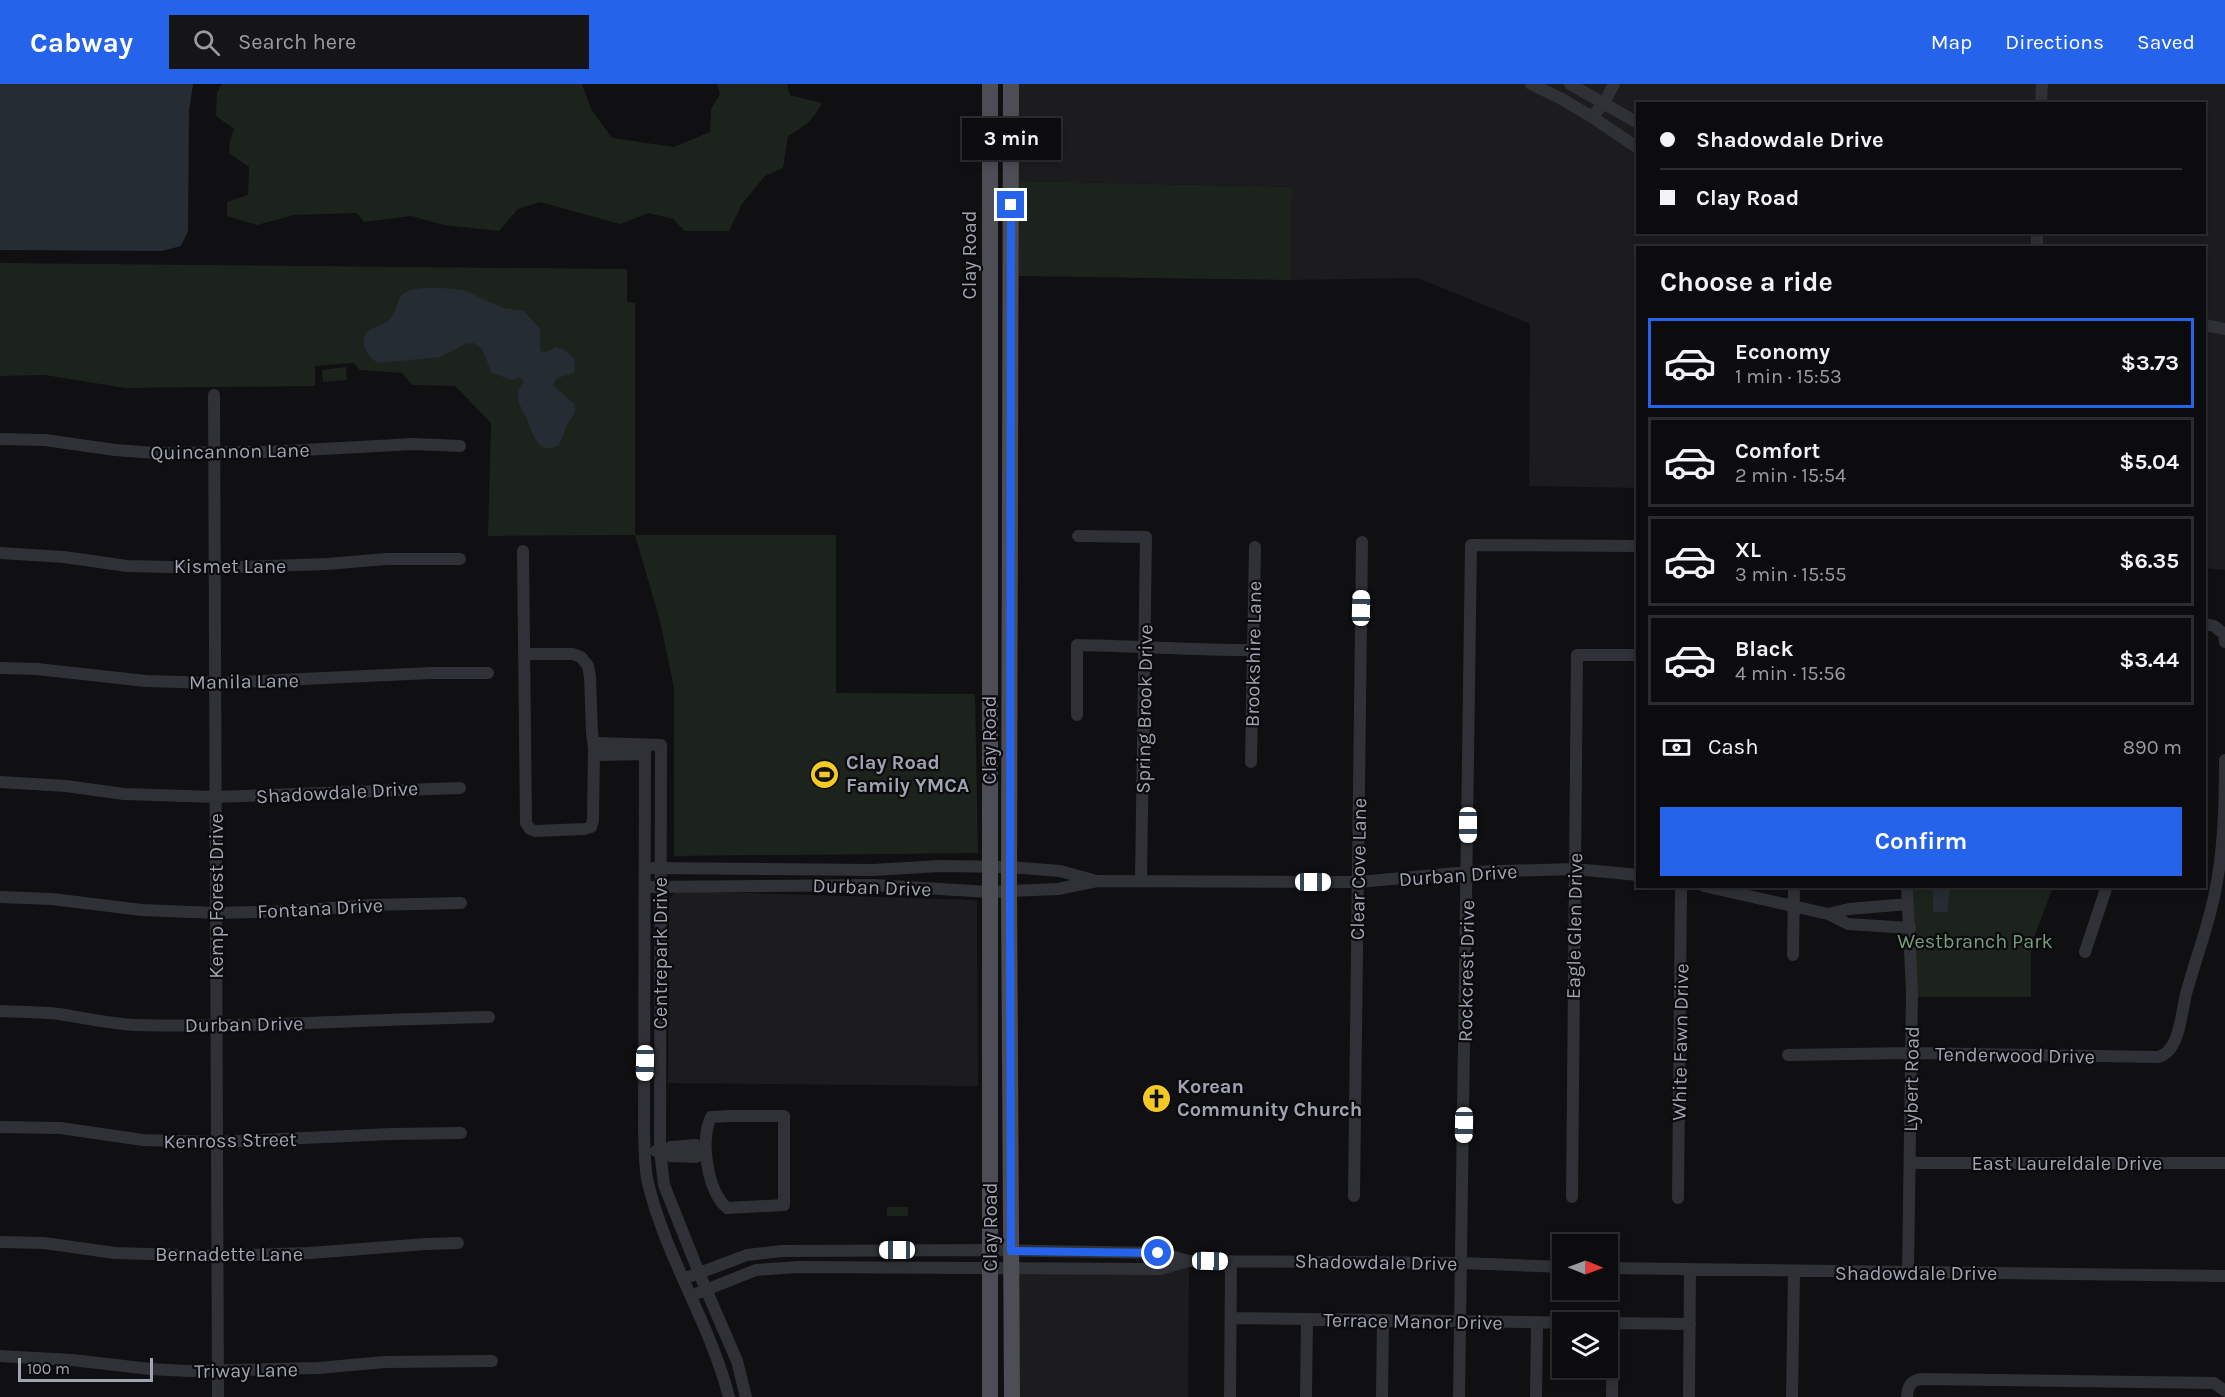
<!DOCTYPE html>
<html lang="en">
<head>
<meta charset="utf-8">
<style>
	:root { --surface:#0c0b0d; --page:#151416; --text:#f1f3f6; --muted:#9a9b9d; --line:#2c2b2e; --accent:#2563eb }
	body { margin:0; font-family:Karla,sans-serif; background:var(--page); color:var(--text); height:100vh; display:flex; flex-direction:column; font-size:22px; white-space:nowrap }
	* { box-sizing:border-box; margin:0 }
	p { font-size:20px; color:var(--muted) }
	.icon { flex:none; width:33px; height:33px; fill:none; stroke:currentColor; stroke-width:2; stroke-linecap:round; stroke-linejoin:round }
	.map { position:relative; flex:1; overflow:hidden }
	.panel { position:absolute; left:1636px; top:162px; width:570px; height:642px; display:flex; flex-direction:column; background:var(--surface); border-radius:0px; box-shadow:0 3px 9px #0003,0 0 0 2px var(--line) }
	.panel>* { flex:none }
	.top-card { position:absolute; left:1636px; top:18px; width:570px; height:132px; border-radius:0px; box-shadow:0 3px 9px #0003,0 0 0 2px var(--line); display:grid; align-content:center; height:132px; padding:0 24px; background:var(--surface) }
	.needle { width:39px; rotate:91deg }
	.tools { position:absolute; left:1552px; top:1150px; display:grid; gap:12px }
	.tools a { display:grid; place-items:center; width:66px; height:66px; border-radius:0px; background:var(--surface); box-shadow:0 3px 9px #0003,0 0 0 2px var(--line); font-size:30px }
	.scale { position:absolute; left:18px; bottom:15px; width:135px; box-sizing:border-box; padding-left:6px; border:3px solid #a0a3b2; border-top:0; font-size:16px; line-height:21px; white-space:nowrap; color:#a0a3b2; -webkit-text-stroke:4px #0b0a0c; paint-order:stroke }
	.end { position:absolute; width:27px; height:27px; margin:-14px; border:8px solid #2563eb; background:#fff; box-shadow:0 0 0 3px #fff }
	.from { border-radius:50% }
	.bubble { position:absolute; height:42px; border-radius:0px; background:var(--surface); box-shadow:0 3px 9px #0003,0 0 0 2px var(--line); font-size:20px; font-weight:700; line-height:42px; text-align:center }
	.car { position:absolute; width:18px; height:36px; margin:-18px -9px; border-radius:8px; box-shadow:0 0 4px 2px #0007; background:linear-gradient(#fff 24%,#345 0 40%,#fff 0 76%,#345 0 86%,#fff 0) }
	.top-card b { display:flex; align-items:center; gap:21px; height:57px; font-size:22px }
	.top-card b+b { border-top:2px solid var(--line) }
	.top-card i { width:15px; height:15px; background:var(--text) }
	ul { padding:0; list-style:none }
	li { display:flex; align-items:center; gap:18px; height:90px; margin:0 12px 9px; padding:0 12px; border:3px solid var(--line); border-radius:0px }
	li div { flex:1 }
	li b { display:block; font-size:22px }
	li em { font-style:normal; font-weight:700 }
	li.current { border-color:var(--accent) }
	li>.icon { width:54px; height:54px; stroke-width:1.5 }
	h2 { padding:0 24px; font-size:27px; line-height:72px }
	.pay { display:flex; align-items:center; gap:15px; height:66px; padding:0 24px; font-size:22px }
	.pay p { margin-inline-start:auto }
	.button { display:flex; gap:12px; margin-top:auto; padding:12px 24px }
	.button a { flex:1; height:69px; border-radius:0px; background:var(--accent); color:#fff; font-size:24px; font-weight:700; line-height:69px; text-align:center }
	header { display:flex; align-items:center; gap:36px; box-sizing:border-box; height:84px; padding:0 30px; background:var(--accent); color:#fff }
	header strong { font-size:28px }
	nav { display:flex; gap:33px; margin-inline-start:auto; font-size:21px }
	.search { width:420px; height:54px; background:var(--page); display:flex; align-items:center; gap:15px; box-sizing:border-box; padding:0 21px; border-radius:0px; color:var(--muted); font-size:22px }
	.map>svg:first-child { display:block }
	.built { fill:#1c1b1e; fill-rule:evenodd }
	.green { fill:#1c231d }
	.water { fill:#262c34 }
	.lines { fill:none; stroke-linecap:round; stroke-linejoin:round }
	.minor { stroke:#303136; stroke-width:12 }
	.major { stroke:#4c4d55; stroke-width:16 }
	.route { stroke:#2563eb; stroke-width:8 }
	.labels { text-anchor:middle; stroke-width:4.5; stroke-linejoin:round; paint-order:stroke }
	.street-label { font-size:20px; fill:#a0a3b2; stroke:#0b0a0c }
	.poi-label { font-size:20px; font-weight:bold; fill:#a0a3b2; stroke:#0b0a0c; text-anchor:start }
	.park-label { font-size:20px; fill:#769e7e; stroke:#0b0a0c }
</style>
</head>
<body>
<header>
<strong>Cabway</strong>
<div class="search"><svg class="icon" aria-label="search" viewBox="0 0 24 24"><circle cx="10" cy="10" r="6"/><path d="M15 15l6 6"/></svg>Search here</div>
<nav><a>Map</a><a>Directions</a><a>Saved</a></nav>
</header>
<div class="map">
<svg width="2225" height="1313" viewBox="0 0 2225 1313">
	<rect width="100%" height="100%" fill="#100f11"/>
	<path class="built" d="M1011 0H2225V486L2205 484V164H1638V404L1529 402 1530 240 1418 194 1291 196 1292 103 1011 97ZM1638 20H2205V148H1638Z
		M677 807 977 816 978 1002 668 999 669 814Z
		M1189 1177 1188 1313H1012L1011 1185H1161Z"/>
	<path class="green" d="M222 0H582L591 25 612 54 674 63 710 48 711 25 720 10 717 0H787L790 11 822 19C814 36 804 43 788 52L783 84 765 92 742 120 729 147H685L673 135 649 129 620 140 540 118 518 125 499 147 444 141 411 132 364 138 357 129 294 131 257 141 227 132V118L248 111 249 83 229 69 230 57 234 45 216 32 217 8Z
		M1011 97 1292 103 1291 196 1011 192Z
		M0 179 627 185V218L635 219V451H836V609L975 610 978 769 674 772V604L660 537 635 451 488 452 491 339 455 302 412 301 402 289 360 286 353 279 315 282V302L125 304 45 291 0 292Z
		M346 283 347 296 323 298 322 286Z
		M1913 803H2053L2031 862V913H1917Z
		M887 1123H908V1132H887Z"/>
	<path class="water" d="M0 0H193L189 27 188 147 181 162 162 167 0 166Z
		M441 204 463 206 503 224 524 227 540 245V266L544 269 556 263C569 267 578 274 574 289L557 294 553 301 575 321V329L567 341 559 361C537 373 533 348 526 333 522 325 517 319 518 310 519 306 521 301 524 298L520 293 512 296 492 289 482 265 474 259 465 260 440 273 378 279C371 274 366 270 364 261 361 241 382 245 391 234 398 225 396 212 408 207 418 203 431 204 441 204Z
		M1933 803H1964V805H1950L1947 828H1933Z"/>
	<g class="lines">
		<path class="minor" d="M1531 0 1560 14 1592 33 1638 64
			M1570 0 1638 39
			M2041 20 2042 0
			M1592 33 1604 19 1614 0
			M2037 164V148
			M2205 241 2225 245
			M214 311 218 1313
			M0 355 45 356 115 366 156 369 268 368 414 360 460 362
			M1078 452 1146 453 1141 797
			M523 467C524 557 525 648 526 739L530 745 535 747 584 745 591 743 593 736 594 664 592 648 590 593 588 582 581 573 573 570H524
			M0 469 64 473 127 482 214 484 327 480 386 475H460
			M2205 540 2214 542 2224 550 2225 558
			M0 584 37 585 146 597 216 599 431 589H488
			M1077 631V561C1136 562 1194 566 1253 566
			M645 661 644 1049C645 1065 644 1083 648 1099 666 1174 710 1239 729 1313
			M594 664 599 659 661 661 660 1066 664 1101 699 1189 737 1277 746 1313
			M594 664 601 671 645 670
			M1251 678 1255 463
			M0 698 66 702 124 710 216 713 460 704
			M653 784 873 786 940 782 1010 783 1060 787 1093 796
			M1704 802 1828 830 1848 840 1910 844
			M1907 802 1912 909 1908 1188
			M646 803 873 801 990 808 1058 805 1097 797 1359 798 1467 788 1575 785 1638 791
			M0 813 52 815 142 826 216 829 293 827 371 821 461 819
			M1828 830 1849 825 1908 820
			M2085 868 2107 802
			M1793 871 1794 802
			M0 927C20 928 40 928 59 930 85 934 111 940 136 941 254 944 371 935 489 933
			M1788 971 1910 969 2158 973C2180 968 2181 929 2186 910 2195 877 2207 846 2214 813 2224 767 2225 722 2225 676
			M730 1032H784V1121L727 1124C707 1106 700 1057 711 1033Z
			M0 1043 60 1044 143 1056 216 1058 391 1050 461 1049
			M656 1067H664L670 1072 696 1073 702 1067H705
			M664 1067 671 1063 696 1061 702 1067
			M1910 1079H2225
			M1354 1112 1362 458
			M1572 1113 1577 571H1638
			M1678 1114 1681 802
			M0 1158 44 1159 115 1169 217 1172 310 1169 426 1160 458 1159
			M1608 1184 2225 1192
			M683 1195 747 1171 782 1167 990 1166 1160 1169 1189 1177 1462 1179 1563 1183
			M698 1209 756 1186 798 1183 1161 1185 1188 1177
			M1231 1234 1594 1239
			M1608 1239 1690 1240
			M0 1272 72 1276 150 1285 188 1287 318 1284 385 1278 492 1277
			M1230 1313 1231 1177
			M1306 1313 1307 1235
			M1382 1313 1383 1236
			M1459 1313 1471 461 1638 462
			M1536 1313 1537 1238
			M1612 1313 1613 1239
			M1689 1313 1690 1186
			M1792 1313 1794 1188
			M1907 1313C1908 1301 1911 1296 1923 1295L2214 1299 2225 1307"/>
		<path class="major" d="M1011 0 1009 807 1012 1313
			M990 1313V0"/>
	</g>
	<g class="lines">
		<path class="route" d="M1011 121 1010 829 1011 1167 1158 1169"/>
	</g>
	<defs>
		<symbol id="stadium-disc" viewBox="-11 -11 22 22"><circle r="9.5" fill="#f4c924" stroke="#0b0a0c"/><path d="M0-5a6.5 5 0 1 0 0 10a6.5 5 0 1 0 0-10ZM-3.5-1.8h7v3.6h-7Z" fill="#111"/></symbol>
		<symbol id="church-disc" viewBox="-11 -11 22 22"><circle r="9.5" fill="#f4c924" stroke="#0b0a0c"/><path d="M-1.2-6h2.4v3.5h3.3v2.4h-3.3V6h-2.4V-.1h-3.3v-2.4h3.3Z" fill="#111"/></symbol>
	</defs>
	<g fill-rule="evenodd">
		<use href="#stadium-disc" x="808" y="674" width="33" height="33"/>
		<use href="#church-disc" x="1140" y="998" width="33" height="33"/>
	</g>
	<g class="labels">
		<g class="street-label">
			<text transform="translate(969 171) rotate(-90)" y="7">Clay Road</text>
			<text transform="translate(230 367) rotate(-1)" y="7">Quincannon Lane</text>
			<text x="230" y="489">Kismet Lane</text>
			<text transform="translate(1253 570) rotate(-89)" y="7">Brookshire Lane</text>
			<text transform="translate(244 597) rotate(-1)" y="7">Manila Lane</text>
			<text transform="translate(1144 625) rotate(-89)" y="7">Spring Brook Drive</text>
			<text transform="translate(989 656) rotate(-90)" y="7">Clay Road</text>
			<text transform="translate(337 708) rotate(-3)" y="7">Shadowdale Drive</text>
			<text transform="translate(1358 785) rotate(-89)" y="7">Clear Cove Lane</text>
			<text transform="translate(1458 791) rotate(-4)" y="7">Durban Drive</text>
			<text transform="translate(872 803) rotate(2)" y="7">Durban Drive</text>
			<text transform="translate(216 812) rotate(-90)" y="7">Kemp Forest Drive</text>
			<text transform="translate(320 824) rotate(-3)" y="7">Fontana Drive</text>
			<text transform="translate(1574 842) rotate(-89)" y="7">Eagle Glen Drive</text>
			<text transform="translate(660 869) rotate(-90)" y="7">Centrepark Drive</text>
			<text transform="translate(1466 887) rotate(-89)" y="7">Rockcrest Drive</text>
			<text transform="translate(244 940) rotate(-1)" y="7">Durban Drive</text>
			<text transform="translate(1680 958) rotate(-89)" y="7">White Fawn Drive</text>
			<text transform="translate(2015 971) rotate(1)" y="7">Tenderwood Drive</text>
			<text transform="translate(1911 995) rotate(-89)" y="7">Lybert Road</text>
			<text transform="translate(230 1056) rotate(-1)" y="7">Kenross Street</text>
			<text x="2067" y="1086">East Laureldale Drive</text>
			<text transform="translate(990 1143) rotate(-90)" y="7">Clay Road</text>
			<text x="229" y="1177">Bernadette Lane</text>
			<text transform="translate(1376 1178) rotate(1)" y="7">Shadowdale Drive</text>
			<text x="1916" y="1196">Shadowdale Drive</text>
			<text transform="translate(1413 1237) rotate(1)" y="7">Terrace Manor Drive</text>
			<text transform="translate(246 1286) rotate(-1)" y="7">Triway Lane</text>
		</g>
		<g class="poi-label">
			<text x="846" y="685">Clay Road<tspan x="846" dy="23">Family YMCA</tspan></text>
			<text x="1177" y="1009">Korean<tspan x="1177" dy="23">Community Church</tspan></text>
		</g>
		<g class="park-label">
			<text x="1975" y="864">Westbranch Park</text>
		</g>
	</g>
</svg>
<div class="tools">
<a><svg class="needle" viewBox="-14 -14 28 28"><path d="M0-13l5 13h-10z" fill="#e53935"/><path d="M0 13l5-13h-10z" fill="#9a9b9d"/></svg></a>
<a><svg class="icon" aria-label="layers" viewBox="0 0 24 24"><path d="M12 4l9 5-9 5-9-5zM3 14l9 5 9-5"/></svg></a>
</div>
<div class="scale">100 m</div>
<i class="end from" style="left:1158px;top:1169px"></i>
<i class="end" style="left:1011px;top:121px"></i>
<div class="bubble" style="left:962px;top:34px;width:99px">3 min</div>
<i class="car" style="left:1361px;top:524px;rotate:1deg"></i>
<i class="car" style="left:1468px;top:741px;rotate:180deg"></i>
<i class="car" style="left:1313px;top:798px;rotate:90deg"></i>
<i class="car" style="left:645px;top:979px;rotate:181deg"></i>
<i class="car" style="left:1464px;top:1041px;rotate:181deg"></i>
<i class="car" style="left:897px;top:1166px;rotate:270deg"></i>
<i class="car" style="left:1210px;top:1177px;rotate:91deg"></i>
<div class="top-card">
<b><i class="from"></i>Shadowdale Drive</b>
<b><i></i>Clay Road</b>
</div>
<section class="panel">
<h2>Choose a ride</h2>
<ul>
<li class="current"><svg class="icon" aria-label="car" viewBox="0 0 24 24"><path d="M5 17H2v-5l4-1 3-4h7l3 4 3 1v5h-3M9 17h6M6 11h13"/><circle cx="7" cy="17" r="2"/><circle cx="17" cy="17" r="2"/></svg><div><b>Economy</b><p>1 min · 15:53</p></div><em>$3.73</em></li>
<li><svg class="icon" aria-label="car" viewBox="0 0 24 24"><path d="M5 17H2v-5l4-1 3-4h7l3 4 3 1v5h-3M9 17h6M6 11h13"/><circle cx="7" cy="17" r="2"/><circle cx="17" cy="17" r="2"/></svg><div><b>Comfort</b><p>2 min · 15:54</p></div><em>$5.04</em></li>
<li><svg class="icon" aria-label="car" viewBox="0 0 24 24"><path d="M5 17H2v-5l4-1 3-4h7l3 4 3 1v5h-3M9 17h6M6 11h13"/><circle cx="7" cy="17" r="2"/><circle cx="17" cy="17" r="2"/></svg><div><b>XL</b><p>3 min · 15:55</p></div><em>$6.35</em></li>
<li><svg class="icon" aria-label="car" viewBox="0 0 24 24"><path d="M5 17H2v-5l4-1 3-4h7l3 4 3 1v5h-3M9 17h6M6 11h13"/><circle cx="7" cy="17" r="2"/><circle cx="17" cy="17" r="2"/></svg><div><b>Black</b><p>4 min · 15:56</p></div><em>$3.44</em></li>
</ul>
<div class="pay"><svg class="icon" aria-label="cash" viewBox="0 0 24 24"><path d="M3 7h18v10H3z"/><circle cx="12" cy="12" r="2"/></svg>Cash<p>890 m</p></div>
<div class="button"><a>Confirm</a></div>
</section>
</div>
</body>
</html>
